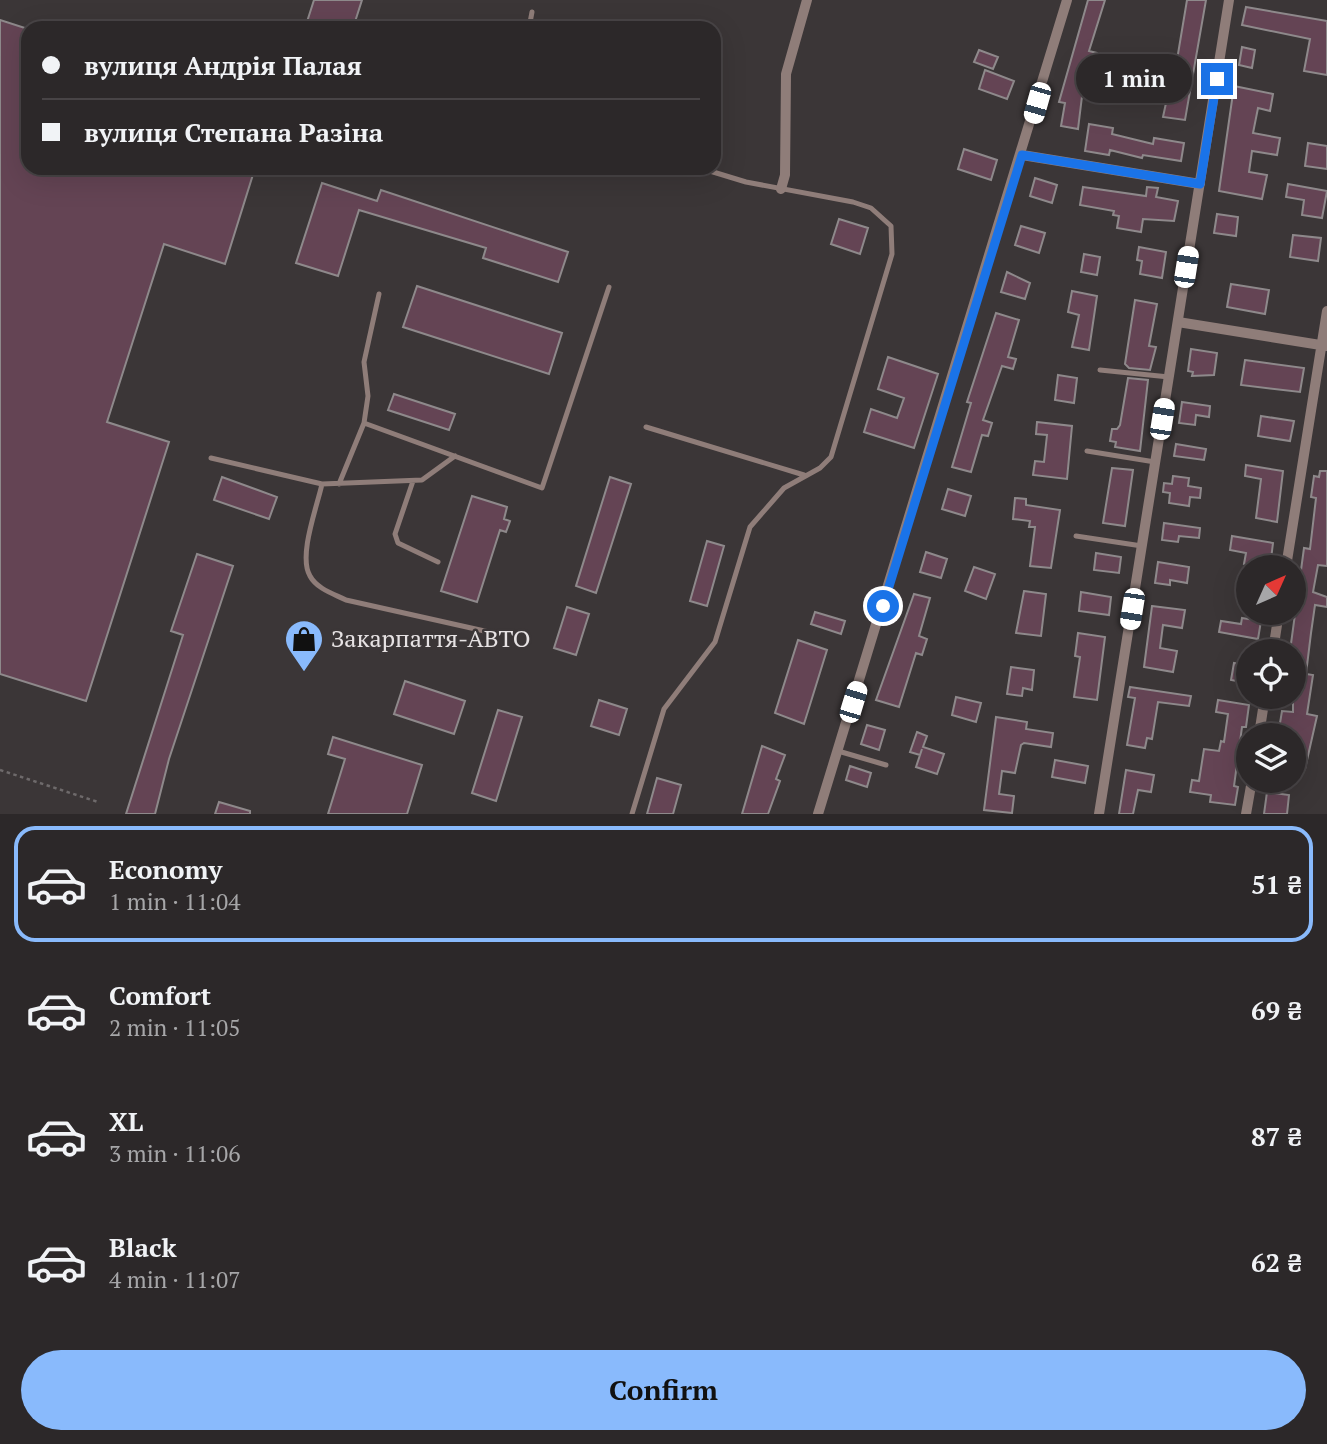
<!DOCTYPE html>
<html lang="en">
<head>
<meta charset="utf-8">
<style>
	:root { --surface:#2c2829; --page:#383435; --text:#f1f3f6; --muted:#a6a6a8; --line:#484446; --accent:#89bafc }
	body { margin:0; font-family:"PT Serif",serif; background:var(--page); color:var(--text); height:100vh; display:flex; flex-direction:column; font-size:26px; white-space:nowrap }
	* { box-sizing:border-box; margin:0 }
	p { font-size:23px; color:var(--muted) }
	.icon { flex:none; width:38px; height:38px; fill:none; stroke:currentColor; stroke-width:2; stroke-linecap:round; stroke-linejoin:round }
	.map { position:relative; height:814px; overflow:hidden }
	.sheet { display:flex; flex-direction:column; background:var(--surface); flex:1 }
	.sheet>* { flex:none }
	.top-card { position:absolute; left:21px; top:21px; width:700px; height:154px; border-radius:21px; box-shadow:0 7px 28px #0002,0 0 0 2px var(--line); display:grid; align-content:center; height:154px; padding:0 21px; background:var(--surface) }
	.needle { width:46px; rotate:45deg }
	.buttons { position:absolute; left:1236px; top:555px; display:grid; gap:14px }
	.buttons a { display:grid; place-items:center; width:70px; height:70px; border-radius:50%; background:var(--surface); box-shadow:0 7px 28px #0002,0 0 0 2px var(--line); font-size:35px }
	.end { position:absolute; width:32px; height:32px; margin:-16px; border:9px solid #1a73e8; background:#fff; box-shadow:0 0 0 4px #fff }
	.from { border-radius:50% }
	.bubble { position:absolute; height:49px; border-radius:24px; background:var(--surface); box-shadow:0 7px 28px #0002,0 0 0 2px var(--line); font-size:23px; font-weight:800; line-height:49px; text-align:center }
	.car { position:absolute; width:21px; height:42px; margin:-21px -10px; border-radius:9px; box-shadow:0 0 5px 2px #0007; background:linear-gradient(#fff 24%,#345 0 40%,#fff 0 76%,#345 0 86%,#fff 0) }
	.top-card b { display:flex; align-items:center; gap:24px; height:66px; font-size:26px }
	.top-card b+b { border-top:2px solid var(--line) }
	.top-card i { width:18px; height:18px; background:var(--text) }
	ul { padding:12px 0 0; list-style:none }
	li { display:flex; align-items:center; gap:21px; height:116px; margin:0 14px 10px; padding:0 7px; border:4px solid transparent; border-radius:21px }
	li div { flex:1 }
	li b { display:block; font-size:26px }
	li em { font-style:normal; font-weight:800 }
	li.current { border-color:var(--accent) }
	li>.icon { width:63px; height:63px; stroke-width:1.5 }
	.action { display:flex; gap:14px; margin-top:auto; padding:14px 21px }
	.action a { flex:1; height:80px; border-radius:42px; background:var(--accent); color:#111; font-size:28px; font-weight:800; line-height:80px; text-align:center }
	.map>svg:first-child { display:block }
	.building { fill:#644454; stroke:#8e898b; stroke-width:2 }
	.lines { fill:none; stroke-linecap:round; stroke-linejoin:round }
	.path { stroke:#6e6a6b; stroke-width:2.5; stroke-dasharray:3.5 3.5; stroke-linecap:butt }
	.service { stroke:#8f7d79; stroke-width:5 }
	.minor { stroke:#8f7d79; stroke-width:10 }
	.route { stroke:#1a73e8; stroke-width:9 }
	.labels { text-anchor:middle; stroke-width:5; stroke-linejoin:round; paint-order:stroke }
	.poi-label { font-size:24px; fill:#e6e2e3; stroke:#3b3637; text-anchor:start }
</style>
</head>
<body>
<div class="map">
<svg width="1327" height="814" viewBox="0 0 1327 814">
	<rect width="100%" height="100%" fill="#3b3637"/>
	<path class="building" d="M314 0H362L353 28H305Z
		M1088 0H1105L1089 51 1097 53 1089 81 1084 80 1078 129 1061 126 1065 103 1059 102Z
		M1187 0H1206L1185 120 1163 117 1171 80 1164 79 1166 65 1176 66Z
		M1246 7 1327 21V75L1304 71 1310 39 1242 25Z
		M0 20 28 29V168H255L225 264 164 244 107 422 169 442 86 701 0 674Z
		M1242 47 1255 50 1252 68 1239 65Z
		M979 50 998 57 993 69 974 62Z
		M985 70 1014 81 1007 99 979 89Z
		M1234 86 1273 94 1270 111 1258 108 1253 133 1280 138 1277 155 1252 151 1249 172 1267 175 1262 199 1219 191Z
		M1089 124 1113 128 1112 134 1153 144 1154 138 1184 143 1181 161 1143 155 1142 158 1110 150 1109 155 1085 151Z
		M1308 143 1327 146V169L1305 166Z
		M964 149 997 160 991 180 958 169Z
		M1035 178 1057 185 1052 203 1030 196Z
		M322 183 377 201 381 190 568 252 558 282 483 258 486 248 359 210 338 276 296 263Z
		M1288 184 1327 191 1322 218 1302 215 1304 200 1286 197Z
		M1083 187 1146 196 1147 187 1158 188 1156 197 1178 201 1174 221 1143 219 1141 232 1117 228 1119 216 1113 215 1114 211 1080 205Z
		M1217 214 1238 217 1236 236 1214 233Z
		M839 219 868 228 860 254 831 244Z
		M1021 226 1045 233 1039 253 1015 245Z
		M1293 235 1321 238 1318 261 1290 257Z
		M1139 247 1166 252 1162 278 1140 274 1142 261 1137 260Z
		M1084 254 1100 257 1097 275 1081 272Z
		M1007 272 1030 283 1025 299 1001 292Z
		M1231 284 1269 290 1265 314 1227 307Z
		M417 286 562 333 549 374 403 327Z
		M1072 291 1097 296 1089 350 1072 347 1079 315 1068 312Z
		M1135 300 1157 304 1149 346 1156 347 1150 370 1129 368 1125 364Z
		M996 313 1019 320 1008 357 1016 359 1013 369 1002 366 983 420 992 423 988 436 982 435 971 472 952 467 971 403 967 402Z
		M1191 349 1217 353 1214 375 1192 376 1193 372 1188 371Z
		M888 357 938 374 914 448 864 432 871 409 897 418 904 398 878 389Z
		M1245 360 1304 368 1300 392 1241 385Z
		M1058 375 1077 378 1074 403 1055 400Z
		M1128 378 1148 380 1140 451 1115 447 1116 442 1110 441 1112 429H1117L1120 425Z
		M394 394 455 414 449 430 388 410Z
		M1182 402 1210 406 1209 417 1196 415 1195 425 1179 423Z
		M1261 416 1294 421 1290 441 1258 436Z
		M1037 422 1072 426 1067 479 1033 475 1035 461 1044 462 1047 435 1036 434Z
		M1176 444 1206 449 1204 460 1174 456Z
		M1246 465 1283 471 1277 522 1256 518 1261 479 1245 476Z
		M1112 468 1133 470 1125 526 1103 523Z
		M1320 471H1327V566L1318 565 1313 592 1327 597V607L1315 605 1311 633 1306 674 1313 675 1307 714 1317 716 1305 769 1293 767V735H1278L1282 711 1293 712V651H1290L1304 548 1310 549 1316 498 1311 497 1314 476 1319 477Z
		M1173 476 1189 478 1188 486 1201 488 1200 498 1190 497 1189 506 1169 503 1170 493 1163 492 1164 483 1172 484Z
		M222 477 277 497 269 519 214 500Z
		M610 477 631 484 596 593 576 586Z
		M948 489 971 496 965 516 942 509Z
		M472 496 507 507 504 519 510 521 506 532 500 530 477 602 441 591Z
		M1015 498 1026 499V505L1060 510 1051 568 1030 566 1035 527H1029L1030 521 1013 519Z
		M1164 523 1200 528 1199 538 1179 536 1178 542 1162 540Z
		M1232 536 1273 543 1270 567 1244 564 1246 553 1230 550Z
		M707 541 724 546 707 606 690 601Z
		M926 552 947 559 941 578 920 572Z
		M1096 553 1121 557 1119 573 1094 570Z
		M197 554 233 566 169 759 155 814H126L183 635 171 631Z
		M1158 562 1189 567 1187 583 1170 580V585L1155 583Z
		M974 567 995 574 986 599 965 591Z
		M1024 591 1046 594 1041 636 1016 633Z
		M1081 592 1111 597 1109 615 1079 611Z
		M914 594 930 598 919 636 927 639 922 655 916 653 899 707 876 700Z
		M1152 606 1185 610 1182 628 1163 625 1160 648 1177 651 1173 672 1144 667Z
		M567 607 589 614 576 655 554 648Z
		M815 612 845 621 841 634 811 624Z
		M1242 618 1261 621 1258 639 1219 632 1221 621 1241 624Z
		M1078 633 1105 637 1097 700 1074 697 1080 657 1075 656Z
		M798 640 827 650 804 724 775 713Z
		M1234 663 1248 665V683L1231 680Z
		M1011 667 1034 670 1032 690 1023 688 1022 696 1007 694Z
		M405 681 465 701 454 734 394 714Z
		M1130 687 1191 696 1189 706 1158 702 1152 739 1147 738 1145 748 1127 745 1135 698 1128 697Z
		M956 697 981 703 976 722 952 715Z
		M599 700 627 709 619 735 591 726Z
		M1218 700 1249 705 1246 727H1242L1234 786 1238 787 1235 805 1210 802 1211 795 1190 792 1192 780 1199 781 1204 749 1219 751 1221 741 1224 742 1228 714 1216 712Z
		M498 710 522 717 496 801 472 793Z
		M996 717 1027 722 1026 729 1053 733 1051 747 1024 743 1021 745 1015 773 1002 771 999 794 1014 796 1012 813 984 810Z
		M867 725 885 730 879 750 861 744Z
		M917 732 927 736 923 747 944 754 937 774 916 767 922 749 920 755 910 752Z
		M333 737 422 765 407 814H328L345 759 328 754Z
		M762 746 785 755 776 779 780 781 768 814H742Z
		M1055 760 1088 766 1085 783 1052 777Z
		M850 766 871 773 867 787 846 780Z
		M1126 770 1154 775 1151 792 1138 790 1133 814H1119Z
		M657 778 681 785 673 814H647Z
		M1267 792 1289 795 1287 814H1264Z
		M219 802 250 811V814H215Z"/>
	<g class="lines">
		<path class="path" d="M0 770 98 802"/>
		<path class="service" d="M529 28 532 12
			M1100 370 1169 377
			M364 423 542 488 609 287
			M646 427 804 475
			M1087 451 1155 462
			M211 458 322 484 422 480 455 456
			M413 481 395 534 398 543 438 562
			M322 484C317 507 298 556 310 576 317 589 334 594 346 600L489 632
			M339 484 364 423 368 396 364 362 379 294
			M1076 536 1142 546
			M838 751 886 765
			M632 814 664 709 715 642 750 527 784 488 820 468 831 457 892 254 891 226 871 208 853 202 746 182 700 168"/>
		<path class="minor" d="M1022 155 1200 184
			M781 189 785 175 786 74 807 0
			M1178 322 1327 346
			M1286 567 1327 311
			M1273 651 1279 612
			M1259 735 1265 696
			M818 814 1067 0
			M1099 814 1229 0
			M1246 814 1252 780"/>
	</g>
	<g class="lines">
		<path class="route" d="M883 606 1022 155 1200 184 1217 79"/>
	</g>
	<defs>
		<symbol id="shop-pin" viewBox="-11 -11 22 30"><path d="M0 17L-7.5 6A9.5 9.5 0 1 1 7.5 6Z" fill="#89bafc" stroke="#3b3637"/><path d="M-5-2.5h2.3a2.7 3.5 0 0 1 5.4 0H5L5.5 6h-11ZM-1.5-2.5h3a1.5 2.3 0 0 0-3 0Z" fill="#111"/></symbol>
	</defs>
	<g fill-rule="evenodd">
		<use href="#shop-pin" x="282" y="617" width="44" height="60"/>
	</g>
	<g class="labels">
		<g class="poi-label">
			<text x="331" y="647">Закарпаття-АВТО</text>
		</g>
	</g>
</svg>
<div class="buttons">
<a><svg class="needle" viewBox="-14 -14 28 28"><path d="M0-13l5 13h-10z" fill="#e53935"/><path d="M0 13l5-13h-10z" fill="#a6a6a8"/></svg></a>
<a><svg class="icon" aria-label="locate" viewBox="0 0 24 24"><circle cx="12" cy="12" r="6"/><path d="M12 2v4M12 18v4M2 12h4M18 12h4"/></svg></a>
<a><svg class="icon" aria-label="layers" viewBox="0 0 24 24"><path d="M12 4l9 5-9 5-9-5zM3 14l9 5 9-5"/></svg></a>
</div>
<i class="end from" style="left:883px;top:606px"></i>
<i class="end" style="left:1217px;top:79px"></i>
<div class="bubble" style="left:1076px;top:54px;width:116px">1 min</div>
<i class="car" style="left:1037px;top:103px;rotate:196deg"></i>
<i class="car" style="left:1186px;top:267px;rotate:9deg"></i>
<i class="car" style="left:1162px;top:419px;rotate:9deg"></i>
<i class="car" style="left:1132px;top:609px;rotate:189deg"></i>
<i class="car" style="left:853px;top:702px;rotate:17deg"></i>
<div class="top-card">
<b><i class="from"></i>вулиця Андрія Палая</b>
<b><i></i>вулиця Степана Разіна</b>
</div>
</div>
<section class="sheet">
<ul>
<li class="current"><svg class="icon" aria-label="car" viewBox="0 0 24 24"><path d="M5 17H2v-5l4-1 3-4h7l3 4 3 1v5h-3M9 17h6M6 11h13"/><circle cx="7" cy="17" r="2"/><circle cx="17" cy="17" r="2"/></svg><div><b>Economy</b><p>1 min · 11:04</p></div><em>51 ₴</em></li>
<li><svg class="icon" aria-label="car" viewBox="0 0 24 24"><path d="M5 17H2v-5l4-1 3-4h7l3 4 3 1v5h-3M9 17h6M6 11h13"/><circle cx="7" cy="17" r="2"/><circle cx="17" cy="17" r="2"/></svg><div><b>Comfort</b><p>2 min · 11:05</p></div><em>69 ₴</em></li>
<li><svg class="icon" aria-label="car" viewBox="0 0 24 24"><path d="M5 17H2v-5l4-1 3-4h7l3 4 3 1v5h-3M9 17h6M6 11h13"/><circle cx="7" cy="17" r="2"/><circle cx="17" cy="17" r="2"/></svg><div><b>XL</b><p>3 min · 11:06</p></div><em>87 ₴</em></li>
<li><svg class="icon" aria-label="car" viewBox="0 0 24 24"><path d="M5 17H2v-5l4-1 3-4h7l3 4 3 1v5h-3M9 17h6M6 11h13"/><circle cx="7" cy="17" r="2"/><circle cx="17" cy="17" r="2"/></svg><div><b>Black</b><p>4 min · 11:07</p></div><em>62 ₴</em></li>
</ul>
<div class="action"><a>Confirm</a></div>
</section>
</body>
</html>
